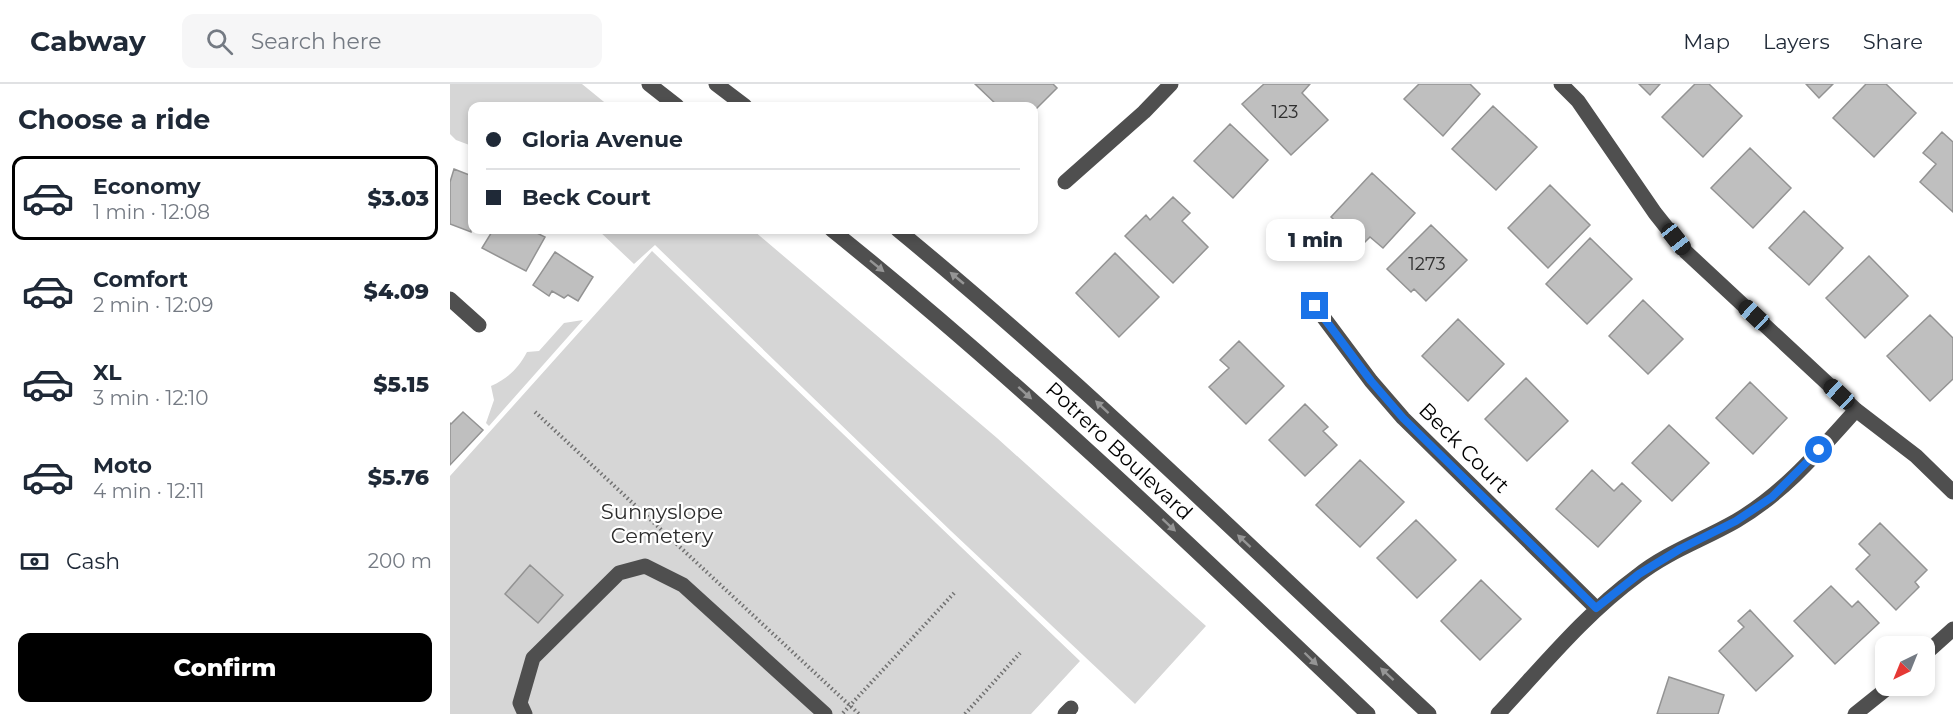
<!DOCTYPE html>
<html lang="en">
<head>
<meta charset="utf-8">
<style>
	:root { --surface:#fff; --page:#f6f6f7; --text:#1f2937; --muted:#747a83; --line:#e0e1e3; --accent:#000 }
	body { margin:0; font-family:Montserrat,sans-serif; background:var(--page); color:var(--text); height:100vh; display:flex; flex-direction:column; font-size:22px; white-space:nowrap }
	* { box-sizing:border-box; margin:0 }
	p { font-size:20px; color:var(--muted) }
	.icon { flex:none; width:33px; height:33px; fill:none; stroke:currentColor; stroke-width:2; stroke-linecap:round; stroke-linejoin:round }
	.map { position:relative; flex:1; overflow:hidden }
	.details { display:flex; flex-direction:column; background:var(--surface); width:450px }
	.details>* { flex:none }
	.guide { position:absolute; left:18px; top:18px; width:570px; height:132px; border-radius:12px; box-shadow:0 3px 9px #0003; display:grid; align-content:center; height:132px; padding:0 18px; background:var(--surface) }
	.needle { width:39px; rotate:223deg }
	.fabs { position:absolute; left:1425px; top:552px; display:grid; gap:12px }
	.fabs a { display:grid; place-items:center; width:60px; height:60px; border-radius:12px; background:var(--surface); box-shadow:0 3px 9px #0003; font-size:30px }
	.end { position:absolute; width:27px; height:27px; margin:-14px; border:8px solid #1a73e8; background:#fff; box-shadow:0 0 0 3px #fff }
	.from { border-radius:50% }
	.bubble { position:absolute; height:42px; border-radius:12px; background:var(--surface); box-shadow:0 3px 9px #0003; font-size:20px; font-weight:800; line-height:42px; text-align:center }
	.car { position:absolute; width:18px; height:36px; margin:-18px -9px; border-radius:8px; box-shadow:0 0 4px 2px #0007; background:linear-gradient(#222 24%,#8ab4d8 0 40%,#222 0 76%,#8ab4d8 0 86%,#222 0) }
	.guide b { display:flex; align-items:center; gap:21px; height:57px; font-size:22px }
	.guide b+b { border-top:2px solid var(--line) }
	.guide i { width:15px; height:15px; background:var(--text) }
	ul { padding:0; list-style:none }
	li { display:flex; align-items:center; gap:18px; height:84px; margin:0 12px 9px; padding:0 6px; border:3px solid transparent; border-radius:12px }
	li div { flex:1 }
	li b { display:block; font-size:22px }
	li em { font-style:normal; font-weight:800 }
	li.active { border-color:var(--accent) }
	li>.icon { width:54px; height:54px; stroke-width:1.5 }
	h2 { padding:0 18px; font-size:27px; line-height:72px }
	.pay { display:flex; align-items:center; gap:15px; height:66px; padding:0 18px; font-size:22px }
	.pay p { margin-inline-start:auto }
	.action { display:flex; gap:12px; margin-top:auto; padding:12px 18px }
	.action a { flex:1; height:69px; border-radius:12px; background:var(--accent); color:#fff; font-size:24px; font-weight:800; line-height:69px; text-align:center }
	header { display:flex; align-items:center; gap:36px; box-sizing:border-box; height:84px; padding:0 30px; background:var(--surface); border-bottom:2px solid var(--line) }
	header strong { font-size:28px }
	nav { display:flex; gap:33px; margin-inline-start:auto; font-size:21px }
	.search { width:420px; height:54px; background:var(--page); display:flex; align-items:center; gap:15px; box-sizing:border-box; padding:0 21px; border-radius:12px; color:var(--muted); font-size:22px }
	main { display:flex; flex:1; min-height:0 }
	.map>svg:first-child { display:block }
	.green { fill:#d6d6d6 }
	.building { fill:#bfbfbf; stroke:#939393; stroke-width:1.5 }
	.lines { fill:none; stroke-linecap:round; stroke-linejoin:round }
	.path { stroke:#717171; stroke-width:4; stroke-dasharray:1.5 3; stroke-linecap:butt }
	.minor { stroke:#4f4f4f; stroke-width:15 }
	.oneway { fill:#959595 }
	.route { stroke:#1a73e8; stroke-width:8 }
	.labels { text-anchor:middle; stroke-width:4.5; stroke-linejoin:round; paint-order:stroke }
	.number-label { font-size:18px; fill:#303030 }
	.street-label { font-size:21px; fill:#000; stroke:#fff }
	.park-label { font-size:21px; fill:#2d2d2d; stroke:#fff }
</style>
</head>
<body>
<header>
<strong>Cabway</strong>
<div class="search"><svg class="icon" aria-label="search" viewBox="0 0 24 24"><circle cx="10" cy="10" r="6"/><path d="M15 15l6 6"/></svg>Search here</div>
<nav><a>Map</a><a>Layers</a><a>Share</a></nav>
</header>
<main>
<section class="details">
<h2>Choose a ride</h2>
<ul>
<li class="active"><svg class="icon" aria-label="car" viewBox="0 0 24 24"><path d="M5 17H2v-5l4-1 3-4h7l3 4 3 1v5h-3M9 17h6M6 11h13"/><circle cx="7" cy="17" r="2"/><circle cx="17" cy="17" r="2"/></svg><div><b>Economy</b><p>1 min · 12:08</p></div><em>$3.03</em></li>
<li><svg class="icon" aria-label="car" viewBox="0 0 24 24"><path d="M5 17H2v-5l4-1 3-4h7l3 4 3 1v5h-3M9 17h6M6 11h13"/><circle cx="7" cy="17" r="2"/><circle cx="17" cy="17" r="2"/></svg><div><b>Comfort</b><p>2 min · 12:09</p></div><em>$4.09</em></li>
<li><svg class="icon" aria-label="car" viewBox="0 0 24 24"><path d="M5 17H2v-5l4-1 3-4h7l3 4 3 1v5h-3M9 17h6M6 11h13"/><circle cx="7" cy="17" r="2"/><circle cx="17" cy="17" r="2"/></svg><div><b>XL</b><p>3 min · 12:10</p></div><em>$5.15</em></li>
<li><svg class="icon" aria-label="car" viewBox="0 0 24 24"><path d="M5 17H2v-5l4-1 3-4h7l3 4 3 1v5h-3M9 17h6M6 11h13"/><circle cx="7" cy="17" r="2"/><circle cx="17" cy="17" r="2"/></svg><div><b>Moto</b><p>4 min · 12:11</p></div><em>$5.76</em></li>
</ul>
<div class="pay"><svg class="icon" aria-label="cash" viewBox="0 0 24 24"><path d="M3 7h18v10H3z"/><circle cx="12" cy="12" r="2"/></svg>Cash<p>200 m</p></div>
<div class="action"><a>Confirm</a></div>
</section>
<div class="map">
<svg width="1503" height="630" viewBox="0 0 1503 630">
	<rect width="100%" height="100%" fill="#fff"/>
	<path class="green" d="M0 0H132L159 22H22V62L6 56 0 50Z
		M148 146H303L547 354 756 542 685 620 501 447 205 161 184 180Z
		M202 167 630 577 581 630H0V392Z
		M133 236 39 342 36 339 44 316 41 302C58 294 68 285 77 268L89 267 114 239Z"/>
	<path class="building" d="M525 0H603L607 4 584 27V22H548Z
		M814 0H860L852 9 878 36 841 71 792 20Z
		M969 0H1020L1030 10 993 52 954 15Z
		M1189 0H1210L1200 11Z
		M1245 0H1259L1292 32 1253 73 1212 33Z
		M1356 0H1383L1369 14Z
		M1416 0H1436L1466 29 1424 73 1383 34Z
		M1043 22 1087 63 1046 106 1002 65Z
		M780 40 818 76 783 114 744 77Z
		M1492 48 1503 58V128L1470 98 1486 80 1473 69Z
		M1300 64 1341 104 1303 144 1261 104Z
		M4 85 22 92 21 148 0 140V98Z
		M922 89 965 129 933 164 920 153 915 158 901 146 898 149 881 133Z
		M1100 101 1140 141 1098 184 1058 144Z
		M723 113 740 129 732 137 758 163 723 199 675 152 696 131 700 136Z
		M1354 127 1393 164 1359 201 1319 164Z
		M981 141 1017 176 976 217 964 205 961 208 937 185Z
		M43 146H81L95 153 76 187 32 164Z
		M1140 154 1182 195 1137 240 1096 200Z
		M105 168 143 193 128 217 118 211 114 214 102 207 99 212 83 201Z
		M665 169 709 213 669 253 626 209Z
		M1419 172 1458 212 1415 254 1376 214Z
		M1193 216 1233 255 1198 290 1159 252Z
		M1480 231 1503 254V295L1480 317 1437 272Z
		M1008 235 1054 280 1018 317 972 272Z
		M789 257 834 302 796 340 759 303 779 284 770 276Z
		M1076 294 1118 337 1077 377 1035 335Z
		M1300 298 1337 334 1303 370 1266 334Z
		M855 320 878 343 873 347 887 361 855 392 819 356Z
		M13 328 33 346 0 381V339L1 340Z
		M1219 341 1259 379 1222 417 1182 379Z
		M910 376 954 418 910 463 866 421Z
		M1142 386 1164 407 1172 399 1191 417 1148 463 1106 425Z
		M966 436 1006 476 967 514 927 474Z
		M1430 439 1477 486 1465 498 1469 503 1446 526 1406 485 1420 471 1409 460Z
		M80 481 113 511 88 539 55 510Z
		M1031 496 1071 535 1030 576 991 537Z
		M1381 502 1402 523 1408 517 1429 539 1385 580 1344 537Z
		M1300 526 1343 572 1306 607 1269 567 1294 543 1288 537Z
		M1219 593 1274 611 1268 630H1207Z"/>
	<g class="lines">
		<path class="path" d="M85 328 409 630
			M393 629 506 507
			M515 630 570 569"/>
		<path class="minor" d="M199 0 227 22
			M266 0 295 22
			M1111 0 1128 17 1205 129 1236 168 1406 326 1466 372 1503 408
			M615 98 694 28 721 0
			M382 146C570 297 744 464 918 630
			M448 146C633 298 804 467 979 630
			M0 215 29 241
			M865 222 921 297 953 334 1146 524
			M1474 571 1503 545
			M75 630 70 619 83 574 169 489 195 482 233 501 375 630
			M615 630 621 624
			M1048 630C1093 582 1134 531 1187 492 1217 468 1253 456 1286 437 1334 409 1370 366 1406 326
			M1405 630 1440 602"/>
	</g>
	<defs><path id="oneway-solid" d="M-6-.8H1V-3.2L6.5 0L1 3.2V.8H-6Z" transform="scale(1.5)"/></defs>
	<g class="oneway">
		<use href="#oneway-solid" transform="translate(427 182) rotate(39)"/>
		<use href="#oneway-solid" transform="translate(507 194) rotate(-140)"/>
		<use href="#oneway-solid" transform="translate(575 309) rotate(42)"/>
		<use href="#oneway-solid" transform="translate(652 323) rotate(-137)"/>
		<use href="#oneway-solid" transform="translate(719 441) rotate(43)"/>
		<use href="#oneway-solid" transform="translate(794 457) rotate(-137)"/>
		<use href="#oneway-solid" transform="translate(861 575) rotate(44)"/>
		<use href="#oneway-solid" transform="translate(937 590) rotate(-137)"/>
	</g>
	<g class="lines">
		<path class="route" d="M865 222 921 297 953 334 1146 524 1189 490 1230 465 1286 437 1322 413 1369 366"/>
	</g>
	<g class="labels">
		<g class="number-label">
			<text x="835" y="34">123</text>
			<text x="977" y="186">1273</text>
		</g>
		<g class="street-label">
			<text transform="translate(1014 364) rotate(45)" y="7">Beck Court</text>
			<text transform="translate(669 367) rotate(43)" y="7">Potrero Boulevard</text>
		</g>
		<g class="park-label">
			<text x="212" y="435">Sunnyslope<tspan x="212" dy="24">Cemetery</tspan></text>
		</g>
	</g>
</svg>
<div class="fabs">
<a><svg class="needle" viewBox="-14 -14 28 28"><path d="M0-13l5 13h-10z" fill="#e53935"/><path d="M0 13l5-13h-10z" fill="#747a83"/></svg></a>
</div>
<i class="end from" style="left:1369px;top:366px"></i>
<i class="end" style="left:865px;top:222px"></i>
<div class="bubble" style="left:816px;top:135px;width:99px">1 min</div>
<i class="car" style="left:1226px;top:155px;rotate:142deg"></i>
<i class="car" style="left:1304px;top:231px;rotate:313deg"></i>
<i class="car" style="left:1389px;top:310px;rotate:313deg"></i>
<div class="guide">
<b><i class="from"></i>Gloria Avenue</b>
<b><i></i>Beck Court</b>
</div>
</div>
</main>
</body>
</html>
